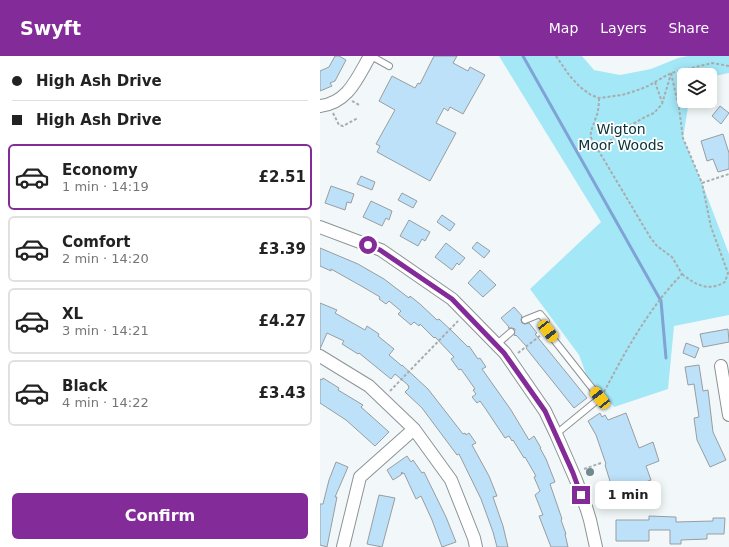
<!DOCTYPE html>
<html lang="en">
<head>
<meta charset="utf-8">
<style>
	:root { --surface:#fff; --page:#f2f2f2; --text:#222; --muted:#767676; --line:#e0e0e0; --accent:#832b99 }
	body { margin:0; font-family:"DejaVu Sans",sans-serif; background:var(--page); color:var(--text); height:100vh; display:flex; flex-direction:column; font-size:15px; white-space:nowrap }
	* { box-sizing:border-box; margin:0 }
	p { font-size:13px; color:var(--muted) }
	.icon { flex:none; width:22px; height:22px; fill:none; stroke:currentColor; stroke-width:2; stroke-linecap:round; stroke-linejoin:round }
	.map { position:relative; flex:1; overflow:hidden }
	.panel { display:flex; flex-direction:column; background:var(--surface); width:320px }
	.panel>* { flex:none }
	.banner { display:grid; align-content:center; height:88px; padding:0 12px; background:var(--surface) }
	.controls { position:absolute; left:357px; top:12px; display:grid; gap:8px }
	.controls a { display:grid; place-items:center; width:40px; height:40px; border-radius:6px; background:var(--surface); box-shadow:0 2px 10px #0003; font-size:20px }
	.end { position:absolute; width:18px; height:18px; margin:-9px; border:5px solid #832b99; background:#fff; box-shadow:0 0 0 2px #fff }
	.from { border-radius:50% }
	.bubble { position:absolute; height:28px; border-radius:6px; background:var(--surface); box-shadow:0 2px 10px #0003; font-size:13px; font-weight:700; line-height:28px; text-align:center }
	.car { position:absolute; width:12px; height:24px; margin:-12px -6px; border-radius:5px; box-shadow:0 0 3px 1px #0007; background:linear-gradient(#f5c518 24%,#345 0 40%,#f5c518 0 76%,#345 0 86%,#f5c518 0) }
	.banner b { display:flex; align-items:center; gap:14px; height:38px; font-size:15px }
	.banner b+b { border-top:1px solid var(--line) }
	.banner i { width:10px; height:10px; background:var(--text) }
	ul { padding:0; list-style:none }
	li { display:flex; align-items:center; gap:12px; height:66px; margin:0 8px 6px; padding:0 4px; border:2px solid var(--line); border-radius:6px }
	li div { flex:1 }
	li b { display:block; font-size:15px }
	li em { font-style:normal; font-weight:700 }
	li.current { border-color:var(--accent) }
	li>.icon { width:36px; height:36px; stroke-width:1.5 }
	.action { display:flex; gap:8px; margin-top:auto; padding:8px 12px }
	.action a { flex:1; height:46px; border-radius:6px; background:var(--accent); color:#fff; font-size:16px; font-weight:700; line-height:46px; text-align:center }
	header { display:flex; align-items:center; gap:24px; box-sizing:border-box; height:56px; padding:0 20px; background:var(--accent); color:#fff }
	header strong { font-size:19px }
	nav { display:flex; gap:22px; margin-inline-start:auto; font-size:14px }
	main { display:flex; flex:1; min-height:0 }
	.map>svg:first-child { display:block }
	.green { fill:#a4e7f7 }
	.lines { fill:none; stroke-linecap:round; stroke-linejoin:round }
	.stream { stroke:#7fa3d4; stroke-width:3 }
	.building { fill:#bde1f8; stroke:#999da0 }
	.lane-casing { stroke:#8e9394; stroke-width:8 }
	.street-casing { stroke:#8e9394; stroke-width:14 }
	.path { stroke:#a8acad; stroke-width:2; stroke-dasharray:3 2; stroke-linecap:butt }
	.lane { stroke:#fff; stroke-width:6 }
	.street { stroke:#fff; stroke-width:12 }
	.tree { fill:#718a8f }
	.route { stroke:#832b99; stroke-width:5 }
	.labels { text-anchor:middle; stroke-width:3.5; stroke-linejoin:round; paint-order:stroke }
	.park-label { font-size:14px; fill:#073038; stroke:#fff }
</style>
</head>
<body>
<header>
<strong>Swyft</strong>
<nav><a>Map</a><a>Layers</a><a>Share</a></nav>
</header>
<main>
<section class="panel">
<div class="banner">
<b><i class="from"></i>High Ash Drive</b>
<b><i></i>High Ash Drive</b>
</div>
<ul>
<li class="current"><svg class="icon" aria-label="car" viewBox="0 0 24 24"><path d="M5 17H2v-5l4-1 3-4h7l3 4 3 1v5h-3M9 17h6M6 11h13"/><circle cx="7" cy="17" r="2"/><circle cx="17" cy="17" r="2"/></svg><div><b>Economy</b><p>1 min · 14:19</p></div><em>£2.51</em></li>
<li><svg class="icon" aria-label="car" viewBox="0 0 24 24"><path d="M5 17H2v-5l4-1 3-4h7l3 4 3 1v5h-3M9 17h6M6 11h13"/><circle cx="7" cy="17" r="2"/><circle cx="17" cy="17" r="2"/></svg><div><b>Comfort</b><p>2 min · 14:20</p></div><em>£3.39</em></li>
<li><svg class="icon" aria-label="car" viewBox="0 0 24 24"><path d="M5 17H2v-5l4-1 3-4h7l3 4 3 1v5h-3M9 17h6M6 11h13"/><circle cx="7" cy="17" r="2"/><circle cx="17" cy="17" r="2"/></svg><div><b>XL</b><p>3 min · 14:21</p></div><em>£4.27</em></li>
<li><svg class="icon" aria-label="car" viewBox="0 0 24 24"><path d="M5 17H2v-5l4-1 3-4h7l3 4 3 1v5h-3M9 17h6M6 11h13"/><circle cx="7" cy="17" r="2"/><circle cx="17" cy="17" r="2"/></svg><div><b>Black</b><p>4 min · 14:22</p></div><em>£3.43</em></li>
</ul>
<div class="action"><a>Confirm</a></div>
</section>
<div class="map">
<svg width="409" height="491" viewBox="0 0 409 491">
	<rect width="100%" height="100%" fill="#f2f8f9"/>
	<path class="green" d="M179 0H262L274 14 300 19 331 13 358 2 368 0H409V17L390 21V19H364V45H369L363 82 382 127 409 198V259L354 270 348 333 294 351 266 318 259 299 210 233 281 166Z"/>
	<g class="lines">
		<path class="stream" d="M203 0 341 245 346 302"/>
	</g>
	<path class="building" d="M15 0H19L26 4 15 25 10 27 12 30 0 35V15L9 11Z
		M114 0H137L133 7 148 15 150 11 165 19 143 58 130 51 128 55 124 52 116 67 136 77 110 125 57 96 60 90 56 88 75 54 59 45 72 20 95 32 98 27 100 28Z
		M400 50 409 57 401 68 392 60Z
		M403 78 409 97V113L398 116 393 103 387 105 381 85Z
		M41 120 55 126 52 134 37 128Z
		M11 130 34 138 31 147 27 146 25 154 5 147Z
		M82 137 97 145 93 152 78 144Z
		M51 145 72 155 69 164 66 162 62 170 43 161Z
		M122 159 135 168 130 175 117 166Z
		M89 164 110 176 105 185 102 183 98 190 80 180Z
		M157 186 170 195 164 202 152 192Z
		M126 187 145 202 139 209 137 207 132 214 115 201Z
		M0 192 38 208 64 223 89 242 90 240 100 248 117 264 119 263 133 276 148 291 149 290 158 303 160 302 166 311 162 313 191 354 209 384 214 380 221 392H220L226 403 235 426 230 428 242 463 241 464 246 478H245L248 491H231L219 460 223 459 215 439 220 435 214 421 216 420 205 401 204 402 193 384 192 385 189 380 185 382 165 352 160 345 157 347 152 341 156 338 153 334 155 333 141 313 139 314 131 303 134 301 115 281 114 282 100 268 99 270 94 266 91 269 78 258 81 255 69 245 66 248 59 243 60 241 43 231 11 213V215L0 210Z
		M160 214 176 229 163 241 148 227Z
		M0 247 17 254 15 257 45 274 47 270 59 278 58 280 74 293 69 299 82 310V309L108 333 143 378 145 377 146 379 149 377 156 387 152 389 169 420 177 440 173 441 183 470 188 491H177L173 476 161 443 139 398 137 399 102 352 85 336 89 332 88 329 75 318 71 323 39 297 38 298 22 288 24 285 7 277 0 293Z
		M194 251 202 260 201 264 202 267 205 268 209 267 217 277 215 278 267 342 254 352 206 292 207 291 196 279 195 280 194 279 195 273 192 272H188L189 271 181 262Z
		M408 273 409 286 383 291 380 278Z
		M366 287 379 292 375 302 363 297Z
		M379 309 383 335 388 334 393 376 406 404 390 411 377 384 374 362 379 361 374 328 368 329 365 311Z
		M3 322 19 332 18 334 43 349 41 351 69 376 55 390 26 364 0 347V323L2 324Z
		M280 357 282 361 285 359 288 364 306 357 319 392 333 386 339 405 326 410 331 424 294 438 285 409 286 408 276 379 268 365Z
		M87 400 91 406 93 404 102 417 104 416 126 461 136 486 122 491 112 464 101 440 96 443 84 417 82 418V416L81 419 73 424 67 414Z
		M16 406 28 411 15 441H17L7 491 0 489V448H3L9 424Z
		M59 439 75 442 62 491 47 488Z
		M329 460 356 461V466L393 465V462H405L404 478H387V483L361 484V488H350V474H329V485H296V464H329Z"/>
	<g class="lines">
		<defs>
			<path id="lane" d="M51 0 69 10
				M205 264 220 258 226 265
				M227 275 280 342 236 378
				M177 288 191 276"/>
			<path id="street" d="M0 50C28 47 37 22 50 0
				M0 171 61 194 132 243 185 297 225 355 236 378 256 424 267 454 270 464 276 491
				M0 300 49 330 94 373 131 424 154 482 156 491
				M401 310 409 359
				M23 491 40 421 94 373"/>
		</defs>
		<use href="#lane" class="lane-casing"/>
		<use href="#street" class="street-casing"/>
		<path class="path" d="M236 0 249 19 260 31 271 39 279 42 302 39 315 35 326 31 351 17 392 7 409 10
			M351 17 359 52 363 82 382 127 409 118
			M335 26 342 46
			M279 42C279 50 278 57 275 64 273 71 270 74 271 82L330 181 337 190 352 201 362 218C329 252 306 294 284 336
			M32 45 39 49
			M13 57 19 69 23 70 38 62
			M275 89 290 85 302 74 325 61 334 57 342 48 351 18
			M362 218C376 229 388 236 405 226L408 217 391 171 382 127
			M198 297 221 279
			M70 335 138 265
			M264 413 281 407"/>
		<use href="#lane" class="lane"/>
		<use href="#street" class="street"/>
	</g>
	<circle class="tree" cx="270" cy="416" r="4"/>
	<g class="lines">
		<path class="route" d="M48 189 60 194 132 243 184 297 225 355 253 417 261 439"/>
	</g>
	<g class="labels">
		<g class="park-label">
			<text x="301" y="78">Wigton<tspan x="301" dy="16">Moor Woods</tspan></text>
		</g>
	</g>
</svg>
<div class="controls">
<a><svg class="icon" aria-label="layers" viewBox="0 0 24 24"><path d="M12 4l9 5-9 5-9-5zM3 14l9 5 9-5"/></svg></a>
</div>
<i class="end from" style="left:48px;top:189px"></i>
<i class="end" style="left:261px;top:439px"></i>
<div class="bubble" style="left:275px;top:425px;width:66px">1 min</div>
<i class="car" style="left:228px;top:275px;rotate:142deg"></i>
<i class="car" style="left:280px;top:342px;rotate:322deg"></i>
</div>
</main>
</body>
</html>
